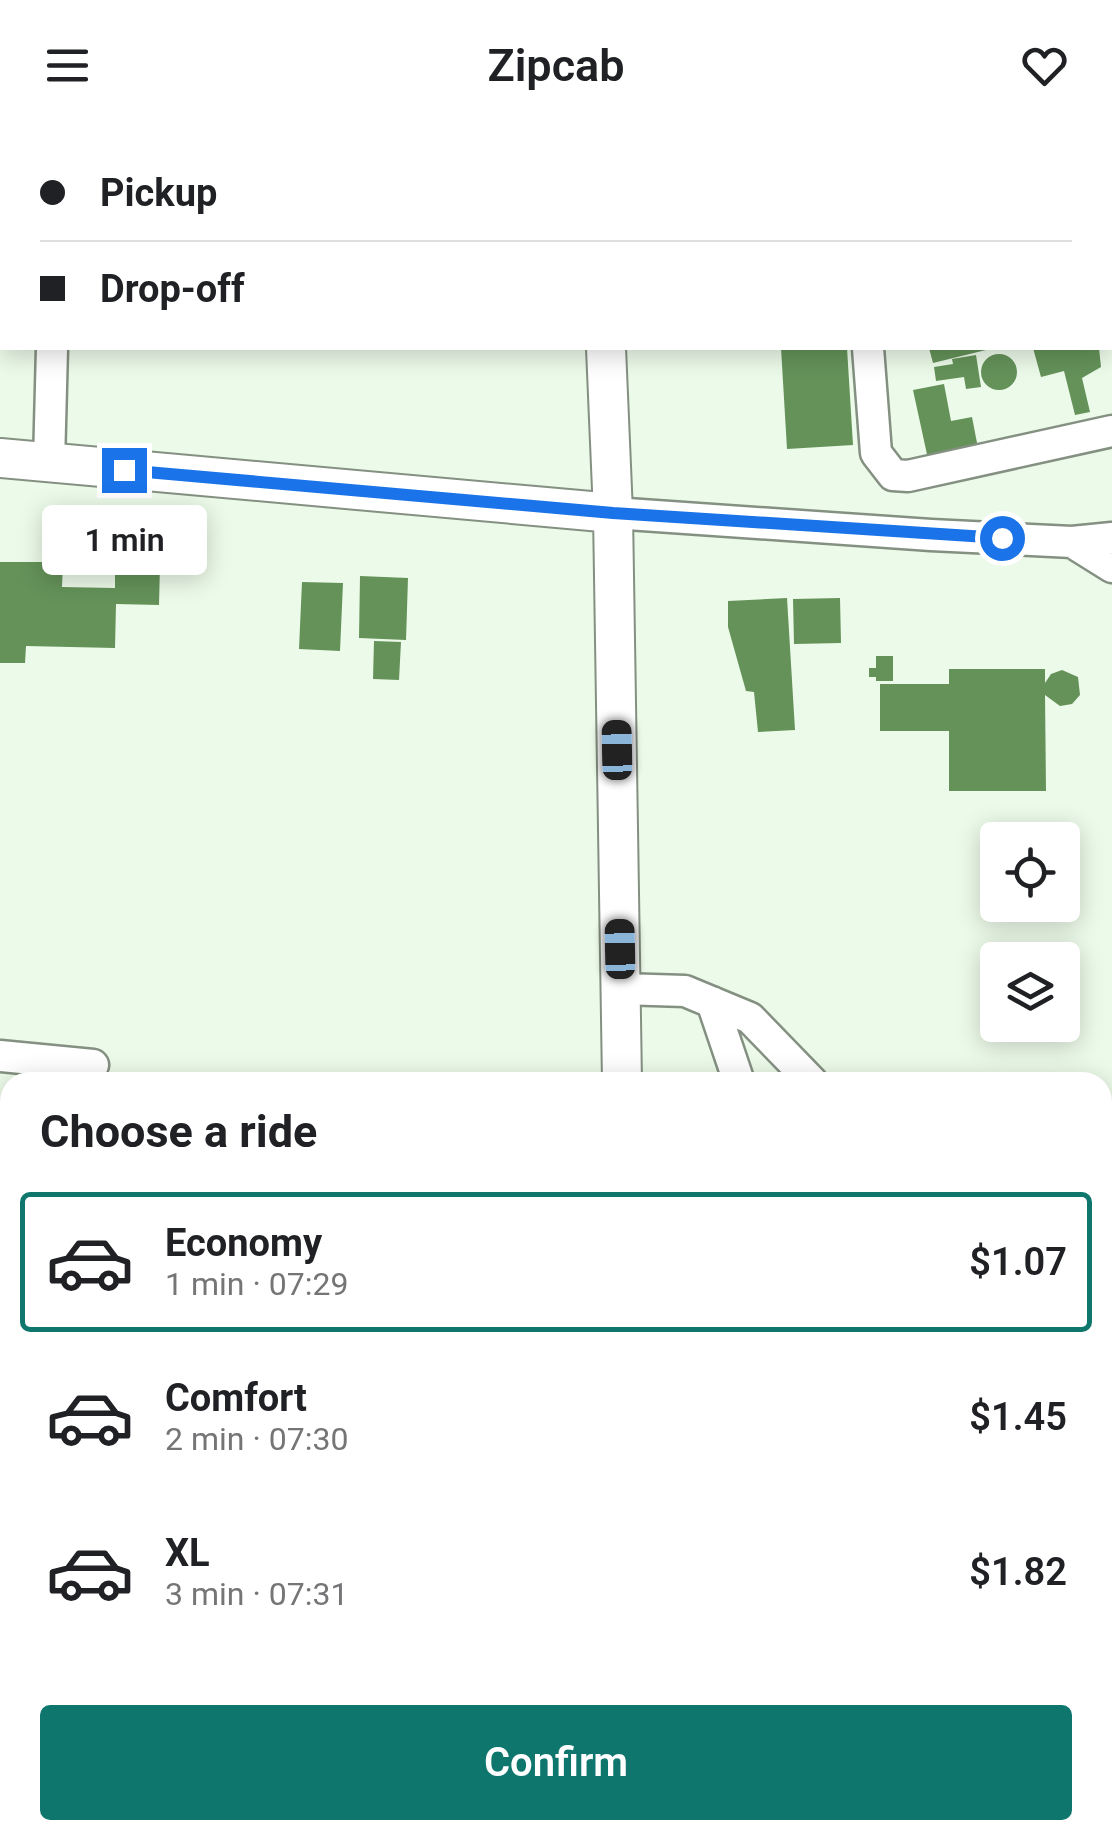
<!DOCTYPE html>
<html lang="en">
<head>
<meta charset="utf-8">
<style>
	:root { --surface:#fff; --page:#f2f2f2; --text:#202124; --muted:#757577; --line:#e0e0e0; --accent:#0f766e }
	body { margin:0; font-family:Roboto,sans-serif; background:var(--page); color:var(--text); height:100vh; display:flex; flex-direction:column; font-size:38px; white-space:nowrap }
	* { box-sizing:border-box; margin:0 }
	p { font-size:32px; color:var(--muted) }
	.icon { flex:none; width:55px; height:55px; fill:none; stroke:currentColor; stroke-width:2; stroke-linecap:round; stroke-linejoin:round }
	.map { position:relative; flex:1; overflow:hidden }
	.sheet { position:absolute; left:0px; top:942px; width:1112px; height:768px; display:flex; flex-direction:column; background:var(--surface); border-radius:30px 30px 0 0; box-shadow:0 5px 25px #0003 }
	.sheet>* { flex:none }
	.top-card { position:absolute; left:0px; top:0px; width:1112px; height:220px; box-shadow:0 5px 25px #0003; display:grid; align-content:center; height:220px; padding:0 40px; background:var(--surface) }
	.controls { position:absolute; left:980px; top:692px; display:grid; gap:20px }
	.controls a { display:grid; place-items:center; width:100px; height:100px; border-radius:10px; background:var(--surface); box-shadow:0 5px 25px #0003; font-size:50px }
	.end { position:absolute; width:45px; height:45px; margin:-22px; border:12px solid #1a73e8; background:#fff; box-shadow:0 0 0 5px #fff }
	.from { border-radius:50% }
	.bubble { position:absolute; height:70px; border-radius:10px; background:var(--surface); box-shadow:0 5px 25px #0003; font-size:32px; font-weight:600; line-height:70px; text-align:center }
	.car { position:absolute; width:30px; height:60px; margin:-30px -15px; border-radius:12px; box-shadow:0 0 8px 2px #0007; background:linear-gradient(#222 24%,#8ab4d8 0 40%,#222 0 76%,#8ab4d8 0 86%,#222 0) }
	.top-card b { display:flex; align-items:center; gap:35px; height:95px; font-size:38px }
	.top-card b+b { border-top:2px solid var(--line) }
	.top-card i { width:25px; height:25px; background:var(--text) }
	ul { padding:0; list-style:none }
	li { display:flex; align-items:center; gap:30px; height:140px; margin:0 20px 15px; padding:0 20px; border:5px solid transparent; border-radius:10px }
	li div { flex:1 }
	li b { display:block; font-size:38px }
	li em { font-style:normal; font-weight:600 }
	li.on { border-color:var(--accent) }
	li>.icon { width:90px; height:90px; stroke-width:1.5 }
	h2 { padding:0 40px; font-size:45px; line-height:120px }
	.button { display:flex; gap:20px; margin-top:auto; padding:20px 40px }
	.button a { flex:1; height:115px; border-radius:10px; background:var(--accent); color:#fff; font-size:40px; font-weight:600; line-height:115px; text-align:center }
	header { display:flex; justify-content:space-between; align-items:center; height:130px; padding:0 40px; background:var(--surface); font-size:45px; font-weight:600 }
	.map>svg:first-child { display:block }
	.building { fill:#649259 }
	.lines { fill:none; stroke-linecap:round; stroke-linejoin:round }
	.minor-casing { stroke:#849081; stroke-width:35 }
	.major-casing { stroke:#849081; stroke-width:42 }
	.minor { stroke:#fff; stroke-width:30 }
	.major { stroke:#fff; stroke-width:38 }
	.route { stroke:#1a73e8; stroke-width:12 }
</style>
</head>
<body>
<header><svg class="icon" aria-label="menu" viewBox="0 0 24 24"><path d="M4 6h16M4 12h16M4 18h16"/></svg>Zipcab<svg class="icon" aria-label="heart" viewBox="0 0 24 24"><path d="M12 20l-8-8c-3-5 5-10 8-4 3-6 11-1 8 4z"/></svg></header>
<div class="map">
<svg width="1112" height="1709" viewBox="0 0 1112 1709">
	<rect width="100%" height="100%" fill="#ecfae9"/>
	<path class="building" d="M781 218H847L853 315 787 319Z
		M929 218H989L990 219 933 233Z
		M1033 218H1099L1101 237 1082 248 1090 282 1075 285 1064 241 1041 247Z
		M981 242a18 18 0 1 1 36 0a18 18 0 1 1-36 0Z
		M976 225 981 257 966 259 964 247 936 251 934 237 953 234 952 229Z
		M944 254 951 291 972 287 978 318 928 329 913 260Z
		M0 432H63L62 457 115 458V433L160 434 159 475 116 474 115 518 26 516 25 533H0Z
		M360 446 408 448 406 510 359 508Z
		M302 452 343 453 340 521 299 519Z
		M787 468 795 600 758 602 754 562 746 561 728 497V471Z
		M840 468 841 513 794 514 793 469Z
		M374 511 401 512 399 550 373 549Z
		M876 526H893V551H876V547H869V538H876Z
		M949 539H1045V553L1051 544 1062 540 1078 547 1080 565 1072 574 1060 576 1045 565 1046 661H949V601H880V554H949Z"/>
	<g class="lines">
		<defs>
			<path id="minor" d="M847 0 848 2
				M57 2V0
				M1110 48H1112
				M868 218 876 323 893 345 908 346 1112 301
				M49 333 52 218
				M613 383 931 405 1072 412 1112 408
				M1072 412 1112 437
				M621 859 685 861 750 888 812 952
				M712 872 739 952
				M0 926 93 935
				M1102 1165 1112 1171
				M1102 1307 1112 1290
				M1102 1565 1112 1569
				M0 1621 10 1627
				M142 1700 159 1709
				M0 1706 10 1691"/>
			<path id="major" d="M596 0V2
				M606 218 613 383 622 952
				M0 328 613 383
				M491 1709 496 1700"/>
		</defs>
		<use href="#minor" class="minor-casing"/>
		<use href="#major" class="major-casing"/>
		<use href="#minor" class="minor"/>
		<use href="#major" class="major"/>
	</g>
	<g class="lines">
		<path class="route" d="M124 340 613 383 1002 408"/>
	</g>
</svg>
<div class="controls">
<a><svg class="icon" aria-label="locate" viewBox="0 0 24 24"><circle cx="12" cy="12" r="6"/><path d="M12 2v4M12 18v4M2 12h4M18 12h4"/></svg></a>
<a><svg class="icon" aria-label="layers" viewBox="0 0 24 24"><path d="M12 4l9 5-9 5-9-5zM3 14l9 5 9-5"/></svg></a>
</div>
<i class="end from" style="left:1002px;top:408px"></i>
<i class="end" style="left:124px;top:340px"></i>
<div class="bubble" style="left:42px;top:375px;width:165px">1 min</div>
<i class="car" style="left:617px;top:620px;rotate:359deg"></i>
<i class="car" style="left:620px;top:819px;rotate:359deg"></i>
<div class="top-card">
<b><i class="from"></i>Pickup</b>
<b><i></i>Drop-off</b>
</div>
<section class="sheet">
<h2>Choose a ride</h2>
<ul>
<li class="on"><svg class="icon" aria-label="car" viewBox="0 0 24 24"><path d="M5 17H2v-5l4-1 3-4h7l3 4 3 1v5h-3M9 17h6M6 11h13"/><circle cx="7" cy="17" r="2"/><circle cx="17" cy="17" r="2"/></svg><div><b>Economy</b><p>1 min · 07:29</p></div><em>$1.07</em></li>
<li><svg class="icon" aria-label="car" viewBox="0 0 24 24"><path d="M5 17H2v-5l4-1 3-4h7l3 4 3 1v5h-3M9 17h6M6 11h13"/><circle cx="7" cy="17" r="2"/><circle cx="17" cy="17" r="2"/></svg><div><b>Comfort</b><p>2 min · 07:30</p></div><em>$1.45</em></li>
<li><svg class="icon" aria-label="car" viewBox="0 0 24 24"><path d="M5 17H2v-5l4-1 3-4h7l3 4 3 1v5h-3M9 17h6M6 11h13"/><circle cx="7" cy="17" r="2"/><circle cx="17" cy="17" r="2"/></svg><div><b>XL</b><p>3 min · 07:31</p></div><em>$1.82</em></li>
</ul>
<div class="button"><a>Confirm</a></div>
</section>
</div>
</body>
</html>
